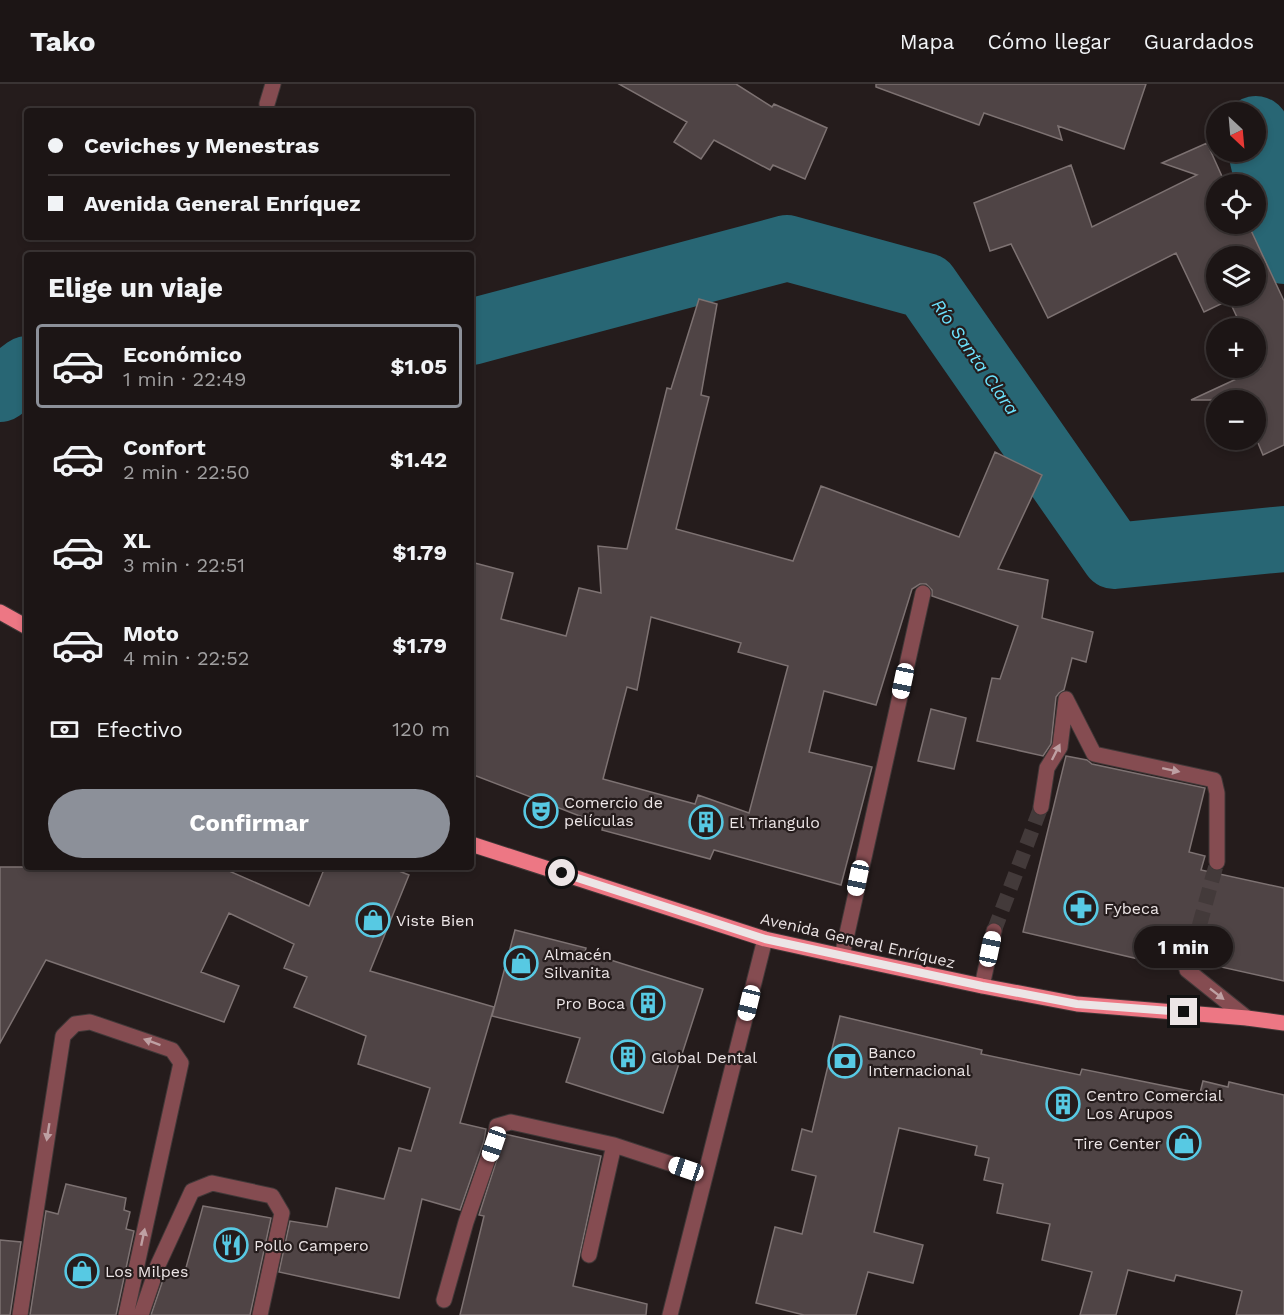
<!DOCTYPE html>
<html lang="es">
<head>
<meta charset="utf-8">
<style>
	:root { --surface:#1c1515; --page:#292222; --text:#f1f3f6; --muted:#a09fa0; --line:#3a3434; --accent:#8c9099 }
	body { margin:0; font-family:"Work Sans",sans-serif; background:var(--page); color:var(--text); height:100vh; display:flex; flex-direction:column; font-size:22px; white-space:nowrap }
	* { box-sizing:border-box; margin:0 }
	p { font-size:20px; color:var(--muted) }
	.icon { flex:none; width:33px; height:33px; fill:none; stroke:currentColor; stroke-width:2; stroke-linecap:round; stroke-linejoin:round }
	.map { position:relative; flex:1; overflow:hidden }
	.details { position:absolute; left:24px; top:168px; width:450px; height:618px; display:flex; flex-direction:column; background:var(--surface); border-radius:6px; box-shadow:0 3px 9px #0003,0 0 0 2px var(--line) }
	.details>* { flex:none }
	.banner { position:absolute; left:24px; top:24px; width:450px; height:132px; border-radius:6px; box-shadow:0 3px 9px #0003,0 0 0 2px var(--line); display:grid; align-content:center; height:132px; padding:0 24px; background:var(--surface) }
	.needle { width:39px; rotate:154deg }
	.controls { position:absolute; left:1206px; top:18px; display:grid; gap:12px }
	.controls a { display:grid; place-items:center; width:60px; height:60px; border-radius:50%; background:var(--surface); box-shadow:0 3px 9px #0003,0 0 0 2px var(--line); font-size:30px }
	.end { position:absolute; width:27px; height:27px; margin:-14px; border:8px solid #ece5e6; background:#111; box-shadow:0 0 0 3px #111 }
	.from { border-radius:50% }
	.bubble { position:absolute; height:42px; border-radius:21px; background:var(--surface); box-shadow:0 3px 9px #0003,0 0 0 2px var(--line); font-size:20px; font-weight:700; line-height:42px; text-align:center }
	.car { position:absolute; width:18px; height:36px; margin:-18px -9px; border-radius:8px; box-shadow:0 0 4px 2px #0007; background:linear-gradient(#fff 24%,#345 0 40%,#fff 0 76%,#345 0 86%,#fff 0) }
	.banner b { display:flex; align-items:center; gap:21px; height:57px; font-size:22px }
	.banner b+b { border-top:2px solid var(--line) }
	.banner i { width:15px; height:15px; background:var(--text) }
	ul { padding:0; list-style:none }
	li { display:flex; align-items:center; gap:18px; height:84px; margin:0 12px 9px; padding:0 12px; border:3px solid transparent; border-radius:6px }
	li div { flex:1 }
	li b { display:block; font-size:22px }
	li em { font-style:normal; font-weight:700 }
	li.on { border-color:var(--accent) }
	li>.icon { width:54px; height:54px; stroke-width:1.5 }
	h2 { padding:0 24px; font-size:27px; line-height:72px }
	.pay { display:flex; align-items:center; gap:15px; height:66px; padding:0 24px; font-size:22px }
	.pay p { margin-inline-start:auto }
	.action { display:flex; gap:12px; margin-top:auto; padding:12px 24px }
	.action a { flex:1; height:69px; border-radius:36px; background:var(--accent); color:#fff; font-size:24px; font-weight:700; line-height:69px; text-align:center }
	header { display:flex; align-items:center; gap:36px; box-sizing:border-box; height:84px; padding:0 30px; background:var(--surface); border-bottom:2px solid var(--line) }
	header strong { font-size:28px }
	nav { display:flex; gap:33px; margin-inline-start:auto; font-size:21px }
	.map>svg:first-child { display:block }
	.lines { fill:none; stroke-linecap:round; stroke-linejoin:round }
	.river { stroke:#286674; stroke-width:66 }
	.building { fill:#4f4445; stroke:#7d7272; stroke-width:1.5; fill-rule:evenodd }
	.minor-tunnel { stroke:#433a3a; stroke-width:15; stroke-dasharray:15 8; stroke-linecap:butt }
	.minor-casing { stroke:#413838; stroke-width:17 }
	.major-casing { stroke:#413838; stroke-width:17 }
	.minor { stroke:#854c51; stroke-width:15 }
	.major { stroke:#ed7784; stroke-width:15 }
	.oneway { fill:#bea0a3 }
	.route { stroke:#ece5e6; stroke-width:8 }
	.labels { text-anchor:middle; stroke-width:4.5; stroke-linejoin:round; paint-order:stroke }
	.poi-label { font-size:16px; fill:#ece5e6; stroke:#251c1c; text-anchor:start }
	.street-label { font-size:16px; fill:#ece5e6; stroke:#251c1c }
	.water-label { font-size:18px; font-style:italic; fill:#6ce3fe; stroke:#251c1c }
</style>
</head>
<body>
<header>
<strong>Tako</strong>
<nav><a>Mapa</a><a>Cómo llegar</a><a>Guardados</a></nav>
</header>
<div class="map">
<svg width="1284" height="1231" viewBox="0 0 1284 1231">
	<rect width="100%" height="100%" fill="#251c1c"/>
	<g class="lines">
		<path class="river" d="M1256 45 1284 167
			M471 248 787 164 926 202 1114 472 1284 455
			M0 305 27 285"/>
	</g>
	<path class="building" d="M619 0H736L772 23 774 20 827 44 805 95 773 81 770 86 714 56 701 75 674 58 687 38Z
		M876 0H1146L1124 65 1058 42 1062 56 984 29 979 41 876 3Z
		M1207 59 1225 99 1230 97 1231 100H1216V140H1248L1284 217V361L1263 371 1256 354V316H1191L1260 284 1256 274V244H1242L1229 216 1204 228 1176 169 1048 234 1011 160 990 167 974 119 1071 81 1092 143 1197 91 1162 79ZM1216 172H1256V212H1216Z
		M699 215 717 220 701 311 709 313 676 445 793 477 821 402 959 453 995 368 1042 391 998 485 1048 496 1042 534 1093 548 1086 578 1072 574 1064 606 1059 609 1056 613 1051 660 1043 672 977 657 992 594 1000 595 1018 542 932 512V506L926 500H920L912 505 876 621 824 607 809 668 872 683 841 801 714 766 710 775 602 746 603 741 471 690V478L513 489 501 535 566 552 579 504 601 509 598 462 627 465 667 304 671 305ZM651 533 741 559 738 568 788 582 749 729 698 711 695 720 603 695 627 603 637 606Z
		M931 625 966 634 954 685 918 677Z
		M1066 672 1087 676 1092 680 1205 704 1189 768 1205 772 1201 786 1284 804V897L1181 874 1177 884 1023 848Z
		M0 783H220L309 822 325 783H389L409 791 370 887 494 923 460 1039 486 1045 484 1057 460 1126 422 1115 399 1214 279 1188 290 1137 327 1143 336 1104 384 1115 399 1064 411 1067 430 1004 358 980 366 952 294 923 307 893 284 884 294 860 229 829 201 888 239 902 224 938 46 876 0 959Z
		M515 846 586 864 585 868 703 905 663 1029 566 998 580 954 492 932Z
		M840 932 982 966 981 970 1080 991 1082 985 1200 1009 1203 997 1228 1003 1229 998 1284 1011V1231H1236L1242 1207 1176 1191 1174 1197 1128 1186 1116 1231H1080L1092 1188 1042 1176 1050 1140 997 1129 1003 1100 984 1096 989 1074 975 1071 977 1062 899 1044 874 1148 923 1161 913 1199 868 1188 856 1231H804L756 1219 775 1143 802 1150 816 1092 792 1086 802 1045 812 1048Z
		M505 1050 601 1072 573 1202 647 1220 646 1231H460L484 1132 479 1131Z
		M66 1100 126 1114 124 1126 130 1128 126 1145 134 1147 116 1231H30L46 1127 58 1130Z
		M203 1122 271 1134 250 1231H151L166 1187 184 1191Z
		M0 1156 21 1158 10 1231H0Z"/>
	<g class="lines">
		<path class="minor-tunnel" d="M994 847 1041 723
			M1187 886 1217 778"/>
		<defs>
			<path id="minor" d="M267 20 273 0
				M1041 723 1047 684 1060 663 1066 615 1094 670 1214 696 1217 709V778
				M842 872 923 509
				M1187 886 1247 934
				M982 902 994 847
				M589 1171 614 1061
				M444 1216 466 1138 493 1060 497 1042 511 1038 614 1061 705 1091
				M20 1231 63 952 75 940 90 938 172 966 181 979 126 1231
				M141 1231 158 1181 192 1107 212 1099 272 1112 282 1129 260 1231
				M670 1231 765 855"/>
			<path id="major" d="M0 528 27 543
				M471 760 765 855 842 872 982 902 1077 920 1247 934 1284 939"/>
		</defs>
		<use href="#minor" class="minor-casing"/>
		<use href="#major" class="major-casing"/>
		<use href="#minor" class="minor"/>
		<use href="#major" class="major"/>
	</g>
	<defs><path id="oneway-solid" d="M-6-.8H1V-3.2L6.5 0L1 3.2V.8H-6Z" transform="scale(1.5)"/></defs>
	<g class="oneway">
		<use href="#oneway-solid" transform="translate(1056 668) rotate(-63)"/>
		<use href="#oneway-solid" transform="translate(1171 686) rotate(12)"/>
		<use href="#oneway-solid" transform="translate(1217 910) rotate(38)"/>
		<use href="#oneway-solid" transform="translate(152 958) rotate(-160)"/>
		<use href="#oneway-solid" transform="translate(48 1048) rotate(99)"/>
		<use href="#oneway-solid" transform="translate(143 1153) rotate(-78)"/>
	</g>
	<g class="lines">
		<path class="route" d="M562 789 765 855 982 902 1077 920 1184 928"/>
	</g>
	<defs>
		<symbol id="theatre-ring" viewBox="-11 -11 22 22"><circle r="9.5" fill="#251c1c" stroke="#57c9e3" stroke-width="1.5"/><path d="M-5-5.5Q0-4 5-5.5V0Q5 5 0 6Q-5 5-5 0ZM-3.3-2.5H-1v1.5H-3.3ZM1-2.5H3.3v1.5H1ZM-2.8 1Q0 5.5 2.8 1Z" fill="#57c9e3"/></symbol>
		<symbol id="building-ring" viewBox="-11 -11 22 22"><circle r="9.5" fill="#251c1c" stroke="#57c9e3" stroke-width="1.5"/><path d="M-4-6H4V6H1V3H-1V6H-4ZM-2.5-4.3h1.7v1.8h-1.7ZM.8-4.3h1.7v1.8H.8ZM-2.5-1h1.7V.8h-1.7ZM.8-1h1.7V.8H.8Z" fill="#57c9e3"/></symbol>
		<symbol id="pharmacy-ring" viewBox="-11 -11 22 22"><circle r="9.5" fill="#251c1c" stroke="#57c9e3" stroke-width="1.5"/><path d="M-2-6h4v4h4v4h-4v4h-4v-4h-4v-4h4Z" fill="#57c9e3"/></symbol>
		<symbol id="shop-ring" viewBox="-11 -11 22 22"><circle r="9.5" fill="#251c1c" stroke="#57c9e3" stroke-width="1.5"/><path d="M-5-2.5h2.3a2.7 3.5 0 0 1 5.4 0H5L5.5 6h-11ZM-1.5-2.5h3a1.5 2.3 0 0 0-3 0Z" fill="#57c9e3"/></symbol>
		<symbol id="bank-ring" viewBox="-11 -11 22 22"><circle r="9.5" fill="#251c1c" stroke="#57c9e3" stroke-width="1.5"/><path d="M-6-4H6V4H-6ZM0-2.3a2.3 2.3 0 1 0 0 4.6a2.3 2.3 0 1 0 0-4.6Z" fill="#57c9e3"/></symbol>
		<symbol id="restaurant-ring" viewBox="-11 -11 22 22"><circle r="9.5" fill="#251c1c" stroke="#57c9e3" stroke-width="1.5"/><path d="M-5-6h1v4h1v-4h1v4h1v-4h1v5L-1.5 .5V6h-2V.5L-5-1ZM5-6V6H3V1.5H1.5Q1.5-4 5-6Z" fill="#57c9e3"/></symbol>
	</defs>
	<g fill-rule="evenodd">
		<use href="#theatre-ring" x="522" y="708" width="38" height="38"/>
		<use href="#building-ring" x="687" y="719" width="38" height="38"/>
		<use href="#pharmacy-ring" x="1062" y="805" width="38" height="38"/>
		<use href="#shop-ring" x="354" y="817" width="38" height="38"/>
		<use href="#shop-ring" x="502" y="860" width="38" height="38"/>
		<use href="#building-ring" x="629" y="900" width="38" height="38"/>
		<use href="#building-ring" x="609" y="954" width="38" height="38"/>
		<use href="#bank-ring" x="826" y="958" width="38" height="38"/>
		<use href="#building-ring" x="1044" y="1001" width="38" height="38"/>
		<use href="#shop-ring" x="1165" y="1040" width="38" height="38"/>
		<use href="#restaurant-ring" x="212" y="1142" width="38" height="38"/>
		<use href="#shop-ring" x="63" y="1168" width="38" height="38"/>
	</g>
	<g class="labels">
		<g class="poi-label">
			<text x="564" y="724">Comercio de<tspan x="564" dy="18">películas</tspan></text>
			<text x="729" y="744">El Triangulo</text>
			<text x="1104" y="830">Fybeca</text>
			<text x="396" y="842">Viste Bien</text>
			<text x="544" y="876">Almacén<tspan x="544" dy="18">Silvanita</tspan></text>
			<text x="625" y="925" text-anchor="end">Pro Boca</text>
			<text x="868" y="974">Banco<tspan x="868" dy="18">Internacional</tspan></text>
			<text x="651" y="979">Global Dental</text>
			<text x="1086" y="1017">Centro Comercial<tspan x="1086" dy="18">Los Arupos</tspan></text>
			<text x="1161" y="1065" text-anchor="end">Tire Center</text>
			<text x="254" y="1167">Pollo Campero</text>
			<text x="105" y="1193">Los Milpes</text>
		</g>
		<g class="street-label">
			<text transform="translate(858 856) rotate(13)" y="6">Avenida General Enríquez</text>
		</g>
		<g class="water-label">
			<text transform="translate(975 273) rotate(55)" y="6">Río Santa Clara</text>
		</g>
	</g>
</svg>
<div class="controls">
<a><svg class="needle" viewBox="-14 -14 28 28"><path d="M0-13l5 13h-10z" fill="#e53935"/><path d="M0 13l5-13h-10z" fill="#a09fa0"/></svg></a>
<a><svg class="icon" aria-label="locate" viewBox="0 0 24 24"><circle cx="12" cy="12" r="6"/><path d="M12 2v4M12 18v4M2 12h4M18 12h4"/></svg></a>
<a><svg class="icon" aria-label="layers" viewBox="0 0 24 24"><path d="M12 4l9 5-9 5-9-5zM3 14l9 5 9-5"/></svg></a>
<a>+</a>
<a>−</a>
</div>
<i class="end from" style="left:562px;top:789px"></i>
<i class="end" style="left:1184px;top:928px"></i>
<div class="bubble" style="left:1134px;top:842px;width:99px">1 min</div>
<i class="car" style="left:903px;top:597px;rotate:192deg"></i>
<i class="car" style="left:858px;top:794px;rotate:192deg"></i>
<i class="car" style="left:990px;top:865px;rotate:12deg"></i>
<i class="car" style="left:749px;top:919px;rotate:194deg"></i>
<i class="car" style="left:494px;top:1060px;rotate:199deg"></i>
<i class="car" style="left:686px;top:1085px;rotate:289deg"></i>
<div class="banner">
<b><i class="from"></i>Ceviches y Menestras</b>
<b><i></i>Avenida General Enríquez</b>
</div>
<section class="details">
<h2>Elige un viaje</h2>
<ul>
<li class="on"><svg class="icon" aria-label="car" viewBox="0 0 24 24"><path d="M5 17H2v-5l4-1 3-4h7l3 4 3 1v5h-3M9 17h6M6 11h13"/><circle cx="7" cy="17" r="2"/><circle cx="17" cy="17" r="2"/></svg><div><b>Económico</b><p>1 min · 22:49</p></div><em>$1.05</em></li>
<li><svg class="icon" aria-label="car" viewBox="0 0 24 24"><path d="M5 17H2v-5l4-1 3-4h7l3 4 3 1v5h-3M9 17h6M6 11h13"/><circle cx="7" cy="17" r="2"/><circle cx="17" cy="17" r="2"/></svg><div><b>Confort</b><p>2 min · 22:50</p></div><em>$1.42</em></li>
<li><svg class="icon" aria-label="car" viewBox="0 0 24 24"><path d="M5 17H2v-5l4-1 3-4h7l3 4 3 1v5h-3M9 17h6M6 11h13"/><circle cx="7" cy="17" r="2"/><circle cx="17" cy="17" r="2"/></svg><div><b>XL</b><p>3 min · 22:51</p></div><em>$1.79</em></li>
<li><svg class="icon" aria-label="car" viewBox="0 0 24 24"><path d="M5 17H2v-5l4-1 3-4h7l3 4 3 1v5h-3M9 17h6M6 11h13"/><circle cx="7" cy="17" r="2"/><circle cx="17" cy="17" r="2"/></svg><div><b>Moto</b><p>4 min · 22:52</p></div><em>$1.79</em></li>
</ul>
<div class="pay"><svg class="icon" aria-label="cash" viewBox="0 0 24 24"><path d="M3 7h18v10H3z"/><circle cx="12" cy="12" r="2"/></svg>Efectivo<p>120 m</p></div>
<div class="action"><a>Confirmar</a></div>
</section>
</div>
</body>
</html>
